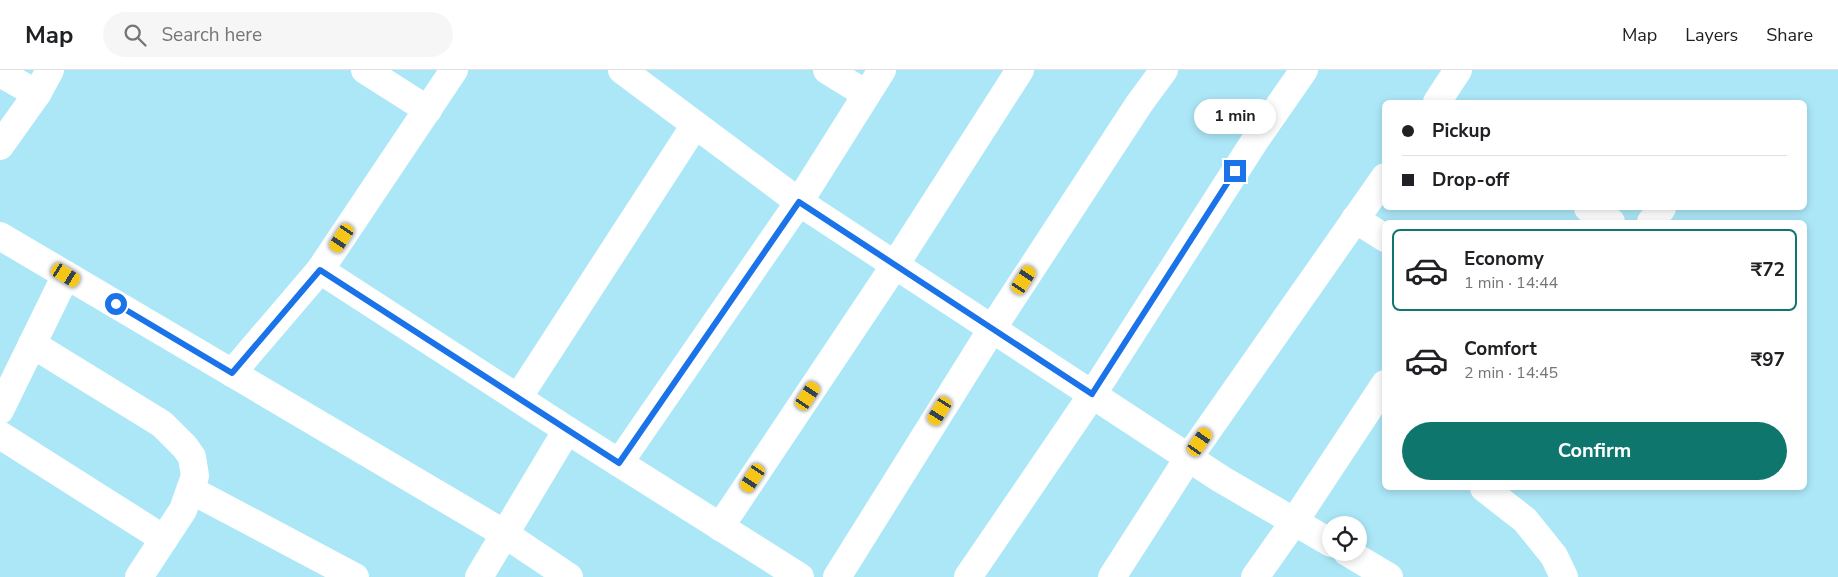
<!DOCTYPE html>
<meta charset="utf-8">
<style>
:root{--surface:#fff;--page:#f6f6f6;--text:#202124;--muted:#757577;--line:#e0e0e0;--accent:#0f766e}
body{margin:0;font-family:"Nunito Sans",sans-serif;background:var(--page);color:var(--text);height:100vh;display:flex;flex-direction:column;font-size:19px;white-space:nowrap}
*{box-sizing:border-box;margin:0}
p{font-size:16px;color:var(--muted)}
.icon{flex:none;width:28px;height:28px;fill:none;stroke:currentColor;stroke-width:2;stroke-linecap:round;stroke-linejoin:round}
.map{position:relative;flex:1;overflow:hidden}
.drawer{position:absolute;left:1382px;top:150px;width:425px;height:270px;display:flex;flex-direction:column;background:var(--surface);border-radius:8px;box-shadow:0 2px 8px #0003}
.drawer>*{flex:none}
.hud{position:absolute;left:1382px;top:30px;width:425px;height:110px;border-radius:8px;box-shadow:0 2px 8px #0003;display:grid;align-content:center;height:110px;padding:0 20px;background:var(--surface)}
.buttons{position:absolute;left:1322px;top:446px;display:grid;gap:10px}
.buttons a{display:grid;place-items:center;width:45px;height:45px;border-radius:50%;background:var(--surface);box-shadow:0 2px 8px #0003;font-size:25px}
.end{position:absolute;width:22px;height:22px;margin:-11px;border:6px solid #1a73e8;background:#fff;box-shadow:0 0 0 2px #fff}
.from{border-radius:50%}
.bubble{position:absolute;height:35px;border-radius:18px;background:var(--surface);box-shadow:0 2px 8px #0003;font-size:16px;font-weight:700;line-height:35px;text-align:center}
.car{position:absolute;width:15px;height:30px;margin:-15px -8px;border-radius:6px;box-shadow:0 0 4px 1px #0007;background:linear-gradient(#f5c518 24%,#345 0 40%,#f5c518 0 76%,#345 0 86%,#f5c518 0)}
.hud b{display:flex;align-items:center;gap:18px;height:48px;font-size:19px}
.hud b+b{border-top:1px solid var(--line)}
.hud i{width:12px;height:12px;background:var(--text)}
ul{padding:9px 0 0;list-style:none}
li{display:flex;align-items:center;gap:15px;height:82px;margin:0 10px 8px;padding:0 10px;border:2px solid transparent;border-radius:8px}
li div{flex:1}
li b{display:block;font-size:19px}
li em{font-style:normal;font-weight:700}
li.current{border-color:var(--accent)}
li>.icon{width:45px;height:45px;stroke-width:1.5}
.action{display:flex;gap:10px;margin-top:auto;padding:10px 20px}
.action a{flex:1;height:58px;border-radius:30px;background:var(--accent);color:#fff;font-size:20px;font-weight:700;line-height:58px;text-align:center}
header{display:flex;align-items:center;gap:30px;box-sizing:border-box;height:70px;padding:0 25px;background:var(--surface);border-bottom:1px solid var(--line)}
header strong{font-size:24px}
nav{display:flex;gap:28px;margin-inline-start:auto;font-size:18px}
.search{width:350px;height:45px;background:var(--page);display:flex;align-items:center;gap:12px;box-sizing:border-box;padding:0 18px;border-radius:28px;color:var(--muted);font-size:19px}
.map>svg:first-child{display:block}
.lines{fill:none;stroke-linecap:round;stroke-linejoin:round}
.minor{stroke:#fff;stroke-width:28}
.route{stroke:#1a73e8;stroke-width:6}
</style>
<header>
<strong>Map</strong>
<div class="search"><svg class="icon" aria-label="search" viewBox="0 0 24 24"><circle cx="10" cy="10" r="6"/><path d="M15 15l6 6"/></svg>Search here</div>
<nav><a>Map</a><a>Layers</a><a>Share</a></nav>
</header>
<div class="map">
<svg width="1838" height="507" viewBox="0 0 1838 507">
<rect width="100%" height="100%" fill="#ace7f8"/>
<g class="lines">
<g class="minor">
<polyline points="365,0 428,40"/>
<polyline points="622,0 799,132 1221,409 1331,473"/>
<polyline points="827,0 866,24"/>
<polyline points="0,3 37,24"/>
<polyline points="1437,32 1458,0"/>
<polyline points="0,76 37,24 50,0"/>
<polyline points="1588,138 1611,152"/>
<polyline points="1355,149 1385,168"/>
<polyline points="1651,152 1662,138"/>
<polyline points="0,166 505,464 569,507"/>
<polyline points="320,200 567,360 800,507"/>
<polyline points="32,274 162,354 185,377 192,387 195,406 183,440 139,507"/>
<polyline points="232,303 320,200 454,0"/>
<polyline points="518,328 695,55"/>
<polyline points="0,340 66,205"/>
<polyline points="0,365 164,469"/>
<polyline points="619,393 799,132 882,0"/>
<polyline points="1484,418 1525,450 1554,486 1564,507"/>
<polyline points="191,420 355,507"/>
<polyline points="720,457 895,195 1020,0"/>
<polyline points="1347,482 1389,507"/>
<polyline points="479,507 567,360"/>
<polyline points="837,507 992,259 1139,34 1164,0"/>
<polyline points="968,507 1092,325 1256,69 1304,0"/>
<polyline points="1112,507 1189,387 1385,107"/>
<polyline points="1255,507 1294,452 1385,314"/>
</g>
</g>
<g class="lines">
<polyline class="route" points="116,234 232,303 320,200 619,393 799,132 1092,324 1235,101"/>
</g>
</svg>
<div class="buttons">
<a><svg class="icon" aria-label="locate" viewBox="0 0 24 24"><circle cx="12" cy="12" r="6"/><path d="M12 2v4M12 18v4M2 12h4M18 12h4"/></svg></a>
</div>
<i class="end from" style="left:116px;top:234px"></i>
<i class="end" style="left:1235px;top:101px"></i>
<div class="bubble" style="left:1194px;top:29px;width:82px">1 min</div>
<i class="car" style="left:342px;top:168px;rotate:213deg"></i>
<i class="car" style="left:66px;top:205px;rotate:121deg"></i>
<i class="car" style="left:1024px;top:210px;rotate:33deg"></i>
<i class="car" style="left:808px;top:326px;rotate:34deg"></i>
<i class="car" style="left:940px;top:341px;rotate:212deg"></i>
<i class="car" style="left:1200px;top:372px;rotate:35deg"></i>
<i class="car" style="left:753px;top:408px;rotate:214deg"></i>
<div class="hud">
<b><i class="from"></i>Pickup</b>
<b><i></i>Drop-off</b>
</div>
<section class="drawer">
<ul>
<li class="current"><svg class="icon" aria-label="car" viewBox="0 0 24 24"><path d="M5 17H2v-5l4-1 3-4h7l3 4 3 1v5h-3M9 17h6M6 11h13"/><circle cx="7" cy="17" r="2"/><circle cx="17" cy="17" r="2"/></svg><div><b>Economy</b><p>1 min · 14:44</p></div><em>₹72</em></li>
<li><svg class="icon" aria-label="car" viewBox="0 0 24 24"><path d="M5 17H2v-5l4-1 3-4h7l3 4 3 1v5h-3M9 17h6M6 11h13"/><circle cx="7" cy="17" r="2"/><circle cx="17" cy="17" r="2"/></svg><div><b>Comfort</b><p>2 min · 14:45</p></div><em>₹97</em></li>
</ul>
<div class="action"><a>Confirm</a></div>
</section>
</div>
